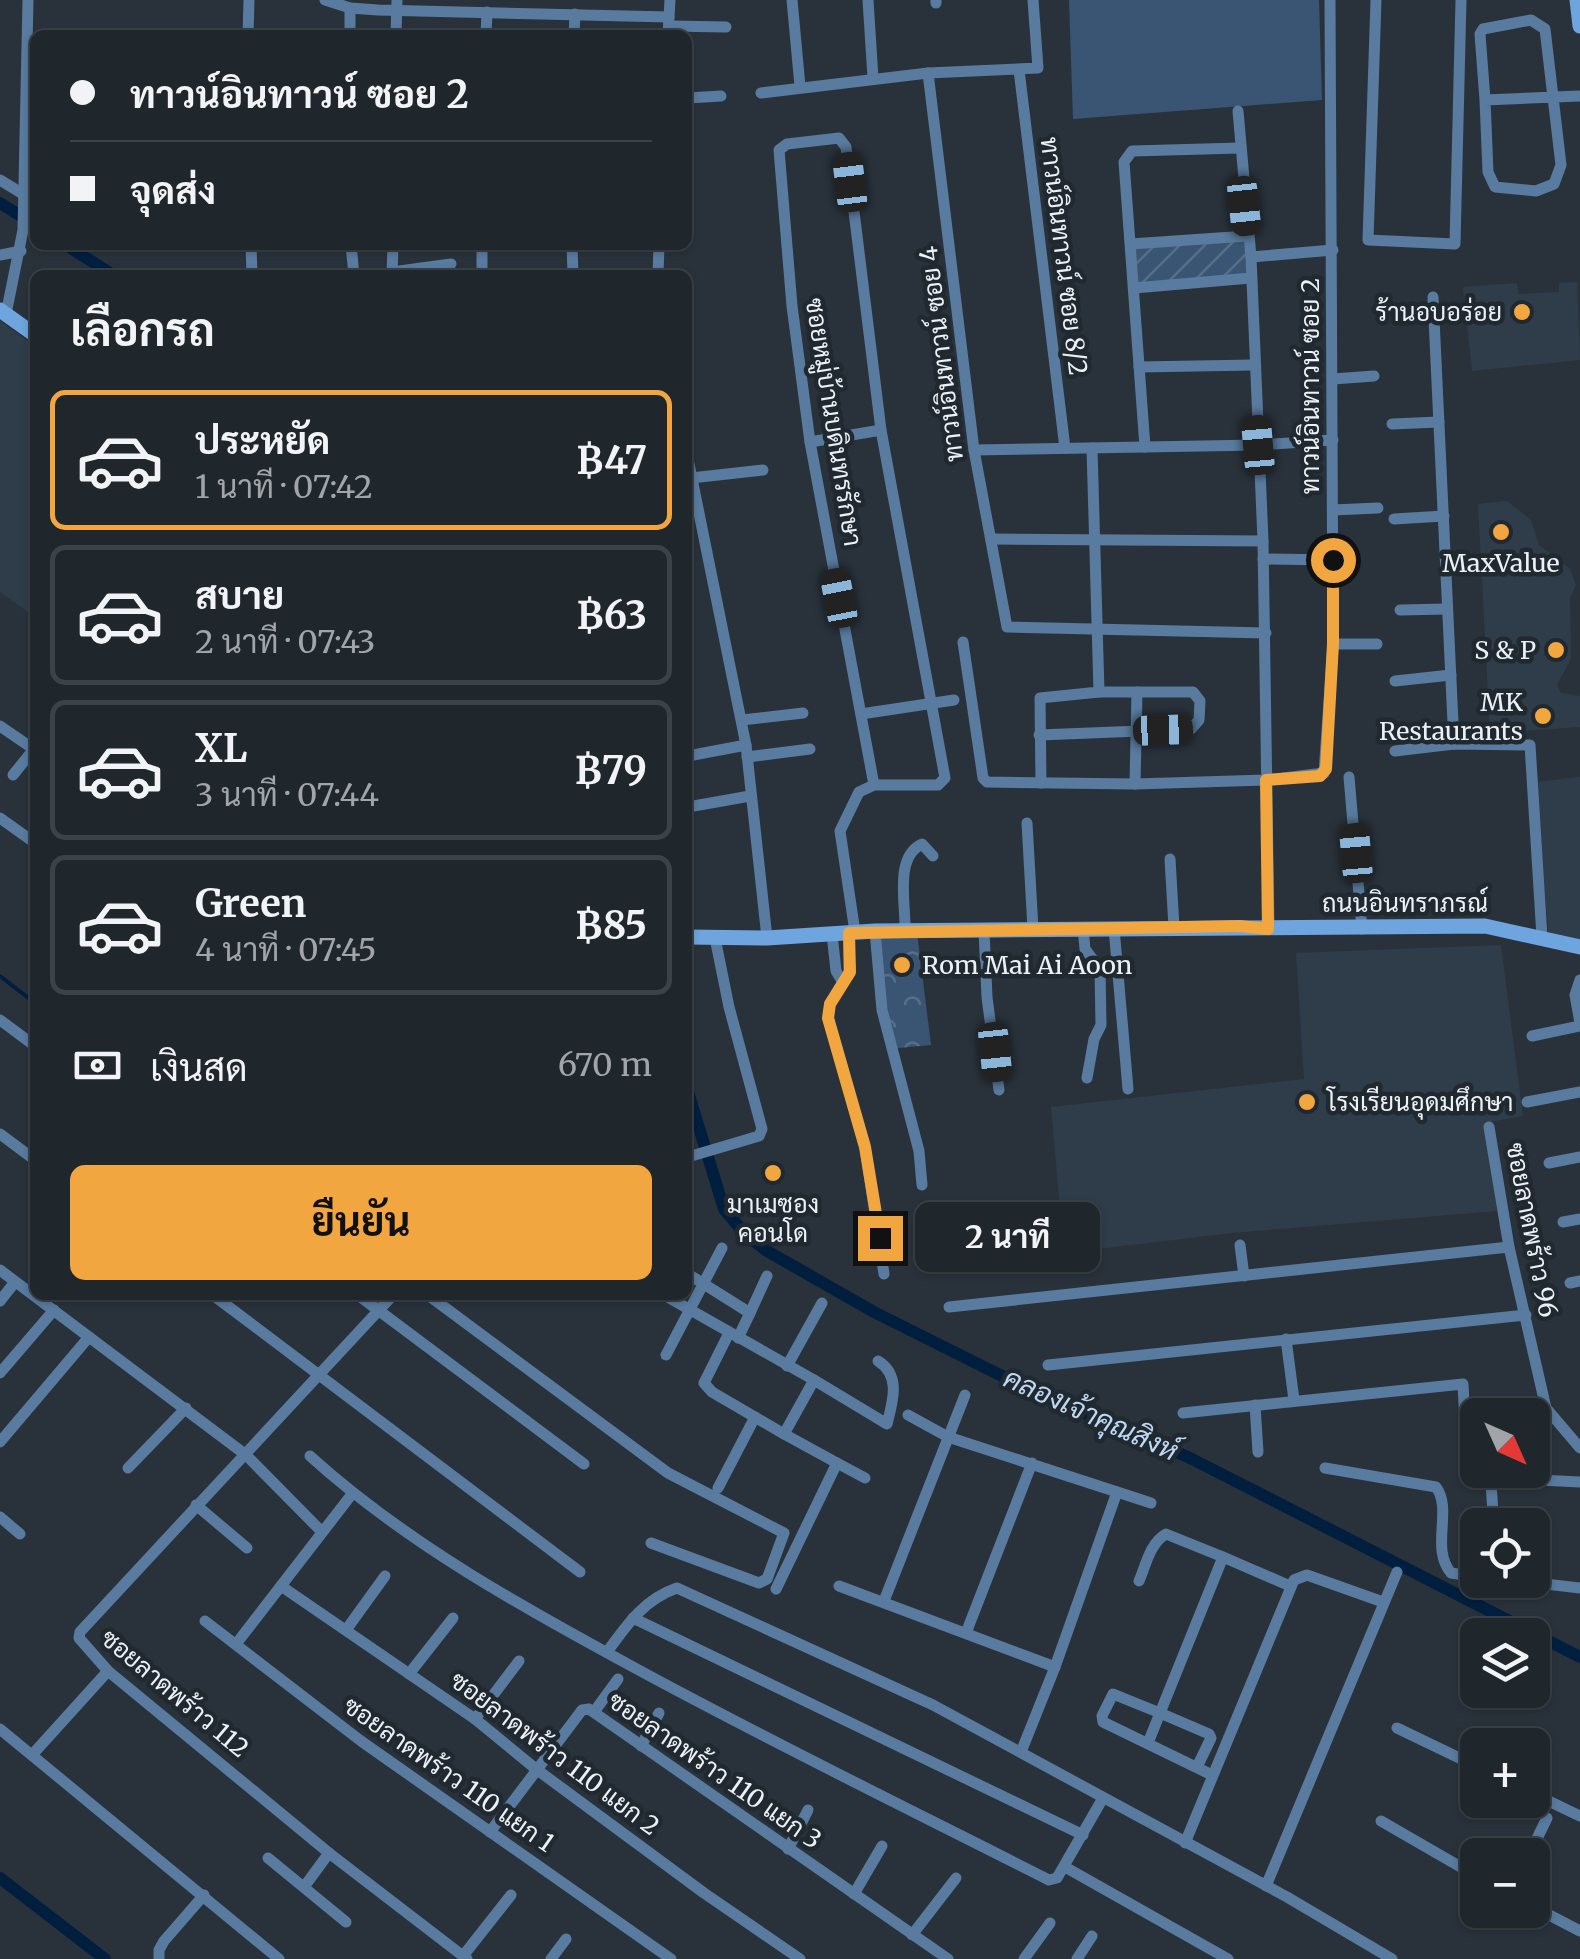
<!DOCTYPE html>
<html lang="th">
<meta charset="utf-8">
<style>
:root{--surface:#1f262c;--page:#2c3238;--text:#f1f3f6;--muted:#a1a5a9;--line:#3c4348;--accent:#f1a640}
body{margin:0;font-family:Merriweather,Sarabun,serif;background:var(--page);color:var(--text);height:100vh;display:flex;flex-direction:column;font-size:38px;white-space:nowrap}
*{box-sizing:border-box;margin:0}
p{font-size:32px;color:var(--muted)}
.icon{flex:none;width:55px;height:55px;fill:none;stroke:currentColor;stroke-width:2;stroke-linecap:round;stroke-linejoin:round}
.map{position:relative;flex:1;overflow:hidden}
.side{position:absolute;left:30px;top:270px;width:662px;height:1030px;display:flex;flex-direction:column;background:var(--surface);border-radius:15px;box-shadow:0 2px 8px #0004,0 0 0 2px var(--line)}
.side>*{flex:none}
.top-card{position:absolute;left:30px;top:30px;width:662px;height:220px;border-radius:15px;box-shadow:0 2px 8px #0004,0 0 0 2px var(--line);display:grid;align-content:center;height:220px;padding:0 40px;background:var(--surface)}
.needle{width:65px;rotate:135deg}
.fabs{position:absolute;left:1460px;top:1398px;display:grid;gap:20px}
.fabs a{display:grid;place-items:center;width:90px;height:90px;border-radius:15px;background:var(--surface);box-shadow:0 2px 8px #0004,0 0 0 2px var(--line);font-size:50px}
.end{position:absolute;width:45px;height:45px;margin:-22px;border:12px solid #f1a640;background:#111;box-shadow:0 0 0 5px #111}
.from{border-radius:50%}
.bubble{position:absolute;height:70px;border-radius:15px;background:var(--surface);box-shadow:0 2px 8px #0004,0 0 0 2px var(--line);font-size:32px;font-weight:700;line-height:70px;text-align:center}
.car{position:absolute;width:30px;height:60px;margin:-30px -15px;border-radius:12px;box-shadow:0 0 8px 2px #0007;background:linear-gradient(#222 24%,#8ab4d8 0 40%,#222 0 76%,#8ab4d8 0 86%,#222 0)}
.top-card b{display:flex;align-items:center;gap:35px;height:95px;font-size:38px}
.top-card b+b{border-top:2px solid var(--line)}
.top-card i{width:25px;height:25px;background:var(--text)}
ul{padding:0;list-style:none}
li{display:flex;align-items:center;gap:30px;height:140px;margin:0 20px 15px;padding:0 20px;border:5px solid var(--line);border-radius:15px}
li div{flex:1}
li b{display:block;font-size:38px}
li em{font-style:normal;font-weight:700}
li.on{border-color:var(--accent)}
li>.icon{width:90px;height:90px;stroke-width:1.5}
h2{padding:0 40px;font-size:45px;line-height:120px}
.pay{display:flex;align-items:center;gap:25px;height:110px;padding:0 40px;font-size:38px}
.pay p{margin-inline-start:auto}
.button{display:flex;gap:20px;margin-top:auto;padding:20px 40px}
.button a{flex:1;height:115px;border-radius:15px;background:var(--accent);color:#111;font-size:40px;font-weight:700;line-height:115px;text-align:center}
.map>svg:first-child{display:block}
.built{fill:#2f3c4a}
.grass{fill:#395573}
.park{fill:url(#park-crowns)}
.garden{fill:url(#garden-furrows)}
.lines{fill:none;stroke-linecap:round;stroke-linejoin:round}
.stream{stroke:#001f3f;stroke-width:4}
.canal{stroke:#001f3f;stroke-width:12}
.street{stroke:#597b9f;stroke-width:11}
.secondary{stroke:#6ea5de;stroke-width:15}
.route{stroke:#f1a640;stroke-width:12}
.poi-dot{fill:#f1a640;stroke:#202830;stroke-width:4}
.labels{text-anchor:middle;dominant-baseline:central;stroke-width:9;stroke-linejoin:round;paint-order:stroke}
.street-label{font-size:25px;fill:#ecf1f7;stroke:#202830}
.poi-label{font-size:25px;fill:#ecf1f7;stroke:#202830;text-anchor:end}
.water-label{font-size:28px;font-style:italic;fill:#bed8f4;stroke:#202830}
</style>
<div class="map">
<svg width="1580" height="1959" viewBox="0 0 1580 1959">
<defs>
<pattern id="park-crowns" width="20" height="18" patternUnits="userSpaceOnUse" patternTransform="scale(2.5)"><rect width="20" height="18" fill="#395573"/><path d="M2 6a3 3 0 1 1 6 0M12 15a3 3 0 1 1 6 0" fill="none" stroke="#566e88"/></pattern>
<pattern id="garden-furrows" width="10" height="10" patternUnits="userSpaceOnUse" patternTransform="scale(2.5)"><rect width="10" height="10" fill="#395573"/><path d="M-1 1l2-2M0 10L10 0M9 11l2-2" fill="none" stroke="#566e88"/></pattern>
</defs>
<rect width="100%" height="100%" fill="#29323b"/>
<g class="built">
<polygon points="1577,282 1580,360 1472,371 1463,287 1517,283 1518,294 1559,292 1559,283"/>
<polygon points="0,321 35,346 35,617 0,592"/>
<polygon points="1507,501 1531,520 1539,545 1570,569 1576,585 1570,598 1571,659 1557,685 1561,693 1580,696 1580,727 1490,733 1478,504"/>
<polygon points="1580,777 1580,948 1549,939 1534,782"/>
<polygon points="1501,945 1523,1116 1485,1123 1497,1211 1232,1233 1064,1253 1051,1107 1304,1079 1296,953"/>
</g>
<polygon class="grass" points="1069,0 1319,0 1322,100 1073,119"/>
<polygon class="park" points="875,931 917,933 931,1045 888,1049"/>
<polygon class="garden" points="1247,241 1249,275 1136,284 1133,247"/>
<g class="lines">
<polyline class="stream" points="0,976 35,1003"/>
<g class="canal">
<polyline points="0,203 35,225"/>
<polyline points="66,245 113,275"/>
<polyline points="688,1092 724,1209 746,1235 767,1251 874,1312 1032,1391 1188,1457 1580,1657"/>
<polyline points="0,1878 105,1959"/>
</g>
<g class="street">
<polyline points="325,0 350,8 378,10 669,17"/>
<polyline points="792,0 800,86"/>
<polyline points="868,0 873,78"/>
<polyline points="936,0 936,3"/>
<polyline points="1376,0 1368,240 1455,244 1461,0"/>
<polyline points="669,26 726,27"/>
<polyline points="248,35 249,0"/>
<polyline points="350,35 350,8"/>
<polyline points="396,35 397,0"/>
<polyline points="486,35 487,12"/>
<polyline points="574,35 575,14"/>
<polyline points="668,35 670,0"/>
<polyline points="1019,70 1065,448"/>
<polyline points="928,73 974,450 1007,627 1266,633"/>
<polyline points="761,93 928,73 1038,68 1033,0"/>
<polyline points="688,98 721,96"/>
<polyline points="1485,100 1480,34 1483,29 1531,20 1545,29 1561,165 1554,184 1536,191 1495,187 1488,172 1485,100 1580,96"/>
<polyline points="1238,111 1251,257 1263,541 1269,929"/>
<polyline points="0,180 23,194"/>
<polyline points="1131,244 1247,236"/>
<polyline points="251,245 252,275"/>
<polyline points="351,245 354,275"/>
<polyline points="572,245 573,275"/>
<polyline points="0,255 21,251"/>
<polyline points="1251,257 1333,250"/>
<polyline points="392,272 451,264"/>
<polyline points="392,275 393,245"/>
<polyline points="482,275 482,245"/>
<polyline points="658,275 659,245"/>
<polyline points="1134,288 1251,278"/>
<polyline points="1433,297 1454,744"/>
<polyline points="6,314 23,230 28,0"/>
<polyline points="1139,367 1253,365"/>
<polyline points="1333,379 1374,376"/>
<polyline points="1392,424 1439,422"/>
<polyline points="810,442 881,430"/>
<polyline points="1145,447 1124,162 1132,151 1240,148"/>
<polyline points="974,450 1259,445 1333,440"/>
<polyline points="688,459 746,745 767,938"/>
<polyline points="691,478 763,470"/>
<polyline points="1333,510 1378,508"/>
<polyline points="1394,519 1444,516"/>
<polyline points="991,539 1263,541"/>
<polyline points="1263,559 1333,560"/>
<polyline points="1400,610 1447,609"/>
<polyline points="963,642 983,778 987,782 1135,784 1266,780 1324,773 1333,644 1330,0"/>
<polyline points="1333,644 1377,644"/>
<polyline points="1395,681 1451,675"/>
<polyline points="861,714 954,700"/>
<polyline points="742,720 803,713"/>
<polyline points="0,726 35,750"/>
<polyline points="1039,735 1191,729 1199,720 1200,701 1193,692 1099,692"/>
<polyline points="1395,751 1454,744 1530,745 1542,937"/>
<polyline points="688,756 746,745"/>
<polyline points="747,757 810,749"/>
<polyline points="13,775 34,749"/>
<polyline points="1349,777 1362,929"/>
<polyline points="1041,783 1040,698 1099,692 1092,448"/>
<polyline points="1135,784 1137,692"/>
<polyline points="688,807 750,796"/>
<polyline points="0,818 35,843"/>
<polyline points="1027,823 1033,929"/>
<polyline points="1170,859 1174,927"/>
<polyline points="1083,928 1085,949 1100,969 1101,1025 1094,1039 1087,1078"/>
<polyline points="1114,928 1128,1089"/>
<polyline points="984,930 987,997 999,1090"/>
<polyline points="875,931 882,1010 919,1151 922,1185"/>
<path d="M 905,931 C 906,904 894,857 922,844 L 933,856"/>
<polyline points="855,932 840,831 859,792 874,785 810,442 792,306 779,150 787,144 839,138 846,147 881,430 945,778 938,785 874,785"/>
<polyline points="849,933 849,972 830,1004 828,1018 865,1147 884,1274"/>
<polyline points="832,934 836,971 842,981"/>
<polyline points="1580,980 1575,995 1580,1023"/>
<polyline points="0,1020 35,1046"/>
<polyline points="1532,1036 1580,1026"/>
<polyline points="1527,1102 1580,1092"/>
<polyline points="1489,1127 1509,1247 1546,1408 1580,1448"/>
<polyline points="0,1134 35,1160"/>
<polyline points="688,1157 759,1136 762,1129 729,1007 715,938"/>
<polyline points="1549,1163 1580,1157"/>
<polyline points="1563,1222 1580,1219"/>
<polyline points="1240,1245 1244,1276"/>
<polyline points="0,1270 246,1455 322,1532"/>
<polyline points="688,1274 750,1313 738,1338"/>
<polyline points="1570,1283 1580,1281"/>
<polyline points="213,1295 580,1572"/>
<polyline points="358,1295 584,1464"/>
<polyline points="393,1295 80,1632 79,1638 108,1671 329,1853 467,1959"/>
<polyline points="428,1295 668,1473 784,1533 767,1579 759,1583 651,1543"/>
<polyline points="664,1295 814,1380 784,1434 837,1463 776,1589"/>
<polyline points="0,1301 15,1282"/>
<polyline points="949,1307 1509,1247"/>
<polyline points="750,1313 767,1276"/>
<polyline points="729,1333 704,1383 712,1392 784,1434"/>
<polyline points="1286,1339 1294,1400"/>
<polyline points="666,1355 722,1248"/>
<polyline points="1048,1365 1526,1315"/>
<polyline points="787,1366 822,1303"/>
<polyline points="0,1373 54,1310"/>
<path d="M 814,1380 L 887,1424 C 893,1401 901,1375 878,1361"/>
<polyline points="1255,1405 1258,1452"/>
<polyline points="1183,1413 1463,1384 1466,1444"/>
<polyline points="908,1415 948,1437 1151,1503"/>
<polyline points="0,1442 89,1337"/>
<path d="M 310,1456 C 405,1542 522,1607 635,1668 C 771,1742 911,1810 1049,1880 L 1057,1878 L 1103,1798"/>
<polyline points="837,1463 865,1478"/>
<polyline points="128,1468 186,1408"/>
<path d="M 1325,1468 L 1436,1487 C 1453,1510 1430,1548 1451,1573 L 1478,1577"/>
<polyline points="718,1488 755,1417"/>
<polyline points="196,1505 247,1548"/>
<polyline points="1493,1513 1491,1483 1497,1478 1580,1482"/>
<polyline points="0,1517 20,1534"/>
<polyline points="1223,1557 1290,1586"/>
<polyline points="1511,1580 1580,1588"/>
<path d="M 1139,1581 C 1146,1565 1150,1543 1166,1534 L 1223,1557 L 1160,1713 L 1113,1694 L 1102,1716 L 1103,1722 L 1212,1775"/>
<polyline points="281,1586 475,1719 536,1769 704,1893 800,1959"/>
<polyline points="839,1586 1055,1667"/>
<polyline points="884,1601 965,1395"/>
<polyline points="633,1618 1083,1835"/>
<polyline points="205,1621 361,1741 671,1959"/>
<polyline points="346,1630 385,1576"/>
<polyline points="966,1633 1032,1463"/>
<polyline points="236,1644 352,1494"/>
<path d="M 607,1652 C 626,1626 644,1599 677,1588 L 933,1705 L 1287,1897 L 1392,1959"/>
<polyline points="409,1674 453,1618"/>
<polyline points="594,1712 618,1679"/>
<polyline points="475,1719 519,1661"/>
<polyline points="1397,1728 1478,1767"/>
<polyline points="0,1729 279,1959"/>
<polyline points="1148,1743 1160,1713 1209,1734 1211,1738 1197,1767"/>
<polyline points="641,1746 659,1713"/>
<polyline points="1021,1752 1055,1667 1117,1492"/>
<polyline points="32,1755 108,1671"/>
<polyline points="1532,1793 1580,1816"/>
<polyline points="1381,1821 1478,1877"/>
<polyline points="490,1832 582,1710 589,1709 948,1959"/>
<polyline points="1185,1843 1294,1580 1307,1575 1383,1602"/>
<polyline points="788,1849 808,1810"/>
<polyline points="1529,1855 1547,1818"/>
<polyline points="268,1858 346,1922"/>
<polyline points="1065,1867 1228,1959"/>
<polyline points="1266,1886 1397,1572"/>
<polyline points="304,1887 329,1853"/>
<polyline points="854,1894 882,1846"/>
<polyline points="1532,1906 1580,1931"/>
<polyline points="912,1935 956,1878"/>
<polyline points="463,1956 511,1895"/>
<polyline points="159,1959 159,1950 164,1941 204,1895"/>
<polyline points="551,1959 566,1939"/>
<polyline points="1024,1959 1050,1923"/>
<polyline points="1077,1959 1092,1936"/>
</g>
<g class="secondary">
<polyline points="1577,0 1580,26"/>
<polyline points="0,310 35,335"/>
<polyline points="688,937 767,938 875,931 1485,926 1580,947"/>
</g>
</g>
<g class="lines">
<polyline class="route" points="880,1238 865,1147 828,1018 830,1004 850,972 849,933 1240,926 1268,929 1266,780 1320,776 1326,769 1333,644 1333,560"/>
</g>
<g class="poi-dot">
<circle cx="1522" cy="312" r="10"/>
<circle cx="1501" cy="532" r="10"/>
<circle cx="1556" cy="650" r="10"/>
<circle cx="1543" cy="716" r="10"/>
<circle cx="902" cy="965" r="10"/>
<circle cx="1307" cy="1102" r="10"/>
<circle cx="773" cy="1173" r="10"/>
</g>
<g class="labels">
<g class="street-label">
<text transform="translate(1064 256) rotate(83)">ทาวน์อินทาวน์ ซอย 8/2</text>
<text transform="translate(941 354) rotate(-97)">ทาวน์อินทาวน์ ซอย 4</text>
<text transform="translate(1310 386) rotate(-90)">ทาวน์อินทาวน์ ซอย 2</text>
<text transform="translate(834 422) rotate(81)">ซอยหมู่บ้านบดินทรรักษา</text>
<text x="1405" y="903">ถนนอินทราภรณ์</text>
<text transform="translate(1532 1230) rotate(79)">ซอยลาดพร้าว 96</text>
<text transform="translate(175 1693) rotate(40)">ซอยลาดพร้าว 112</text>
<text transform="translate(555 1753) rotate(37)">ซอยลาดพร้าว 110 แยก 2</text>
<text transform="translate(715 1770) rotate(35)">ซอยลาดพร้าว 110 แยก 3</text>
<text transform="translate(449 1774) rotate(35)">ซอยลาดพร้าว 110 แยก 1</text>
</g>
<g class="poi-label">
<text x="1502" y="312">ร้านอบอร่อย</text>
<text x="1501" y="563" text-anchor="middle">MaxValue</text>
<text x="1536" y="650">S &amp; P</text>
<text x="1523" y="702">MK<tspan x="1523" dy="29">Restaurants</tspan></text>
<text x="922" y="965" text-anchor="start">Rom Mai Ai Aoon</text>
<text x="1327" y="1102" text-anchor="start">โรงเรียนอุดมศึกษา</text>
<text x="773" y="1204" text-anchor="middle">มาเมซอง<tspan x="773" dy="29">คอนโด</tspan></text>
</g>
<g class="water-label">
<text transform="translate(1091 1414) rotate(24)">คลองเจ้าคุณสิงห์</text>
</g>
</g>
</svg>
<div class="fabs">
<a><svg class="needle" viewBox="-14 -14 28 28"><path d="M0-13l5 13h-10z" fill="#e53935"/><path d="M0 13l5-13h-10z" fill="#a1a5a9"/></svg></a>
<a><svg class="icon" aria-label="locate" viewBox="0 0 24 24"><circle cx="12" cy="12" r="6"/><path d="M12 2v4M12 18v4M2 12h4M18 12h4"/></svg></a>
<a><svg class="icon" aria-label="layers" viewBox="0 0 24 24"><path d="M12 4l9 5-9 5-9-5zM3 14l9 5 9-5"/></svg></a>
<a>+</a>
<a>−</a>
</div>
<i class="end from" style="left:1333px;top:560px"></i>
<i class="end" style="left:880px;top:1238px"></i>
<div class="bubble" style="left:915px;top:1202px;width:185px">2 นาที</div>
<i class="car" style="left:850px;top:182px;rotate:353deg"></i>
<i class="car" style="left:1244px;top:206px;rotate:174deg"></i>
<i class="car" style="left:1258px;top:445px;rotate:355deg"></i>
<i class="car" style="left:839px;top:598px;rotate:349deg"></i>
<i class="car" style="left:1163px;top:730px;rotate:88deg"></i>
<i class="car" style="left:1356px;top:853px;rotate:355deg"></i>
<i class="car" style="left:995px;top:1052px;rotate:174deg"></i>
<div class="top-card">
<b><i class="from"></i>ทาวน์อินทาวน์ ซอย 2</b>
<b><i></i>จุดส่ง</b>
</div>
<section class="side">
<h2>เลือกรถ</h2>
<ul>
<li class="on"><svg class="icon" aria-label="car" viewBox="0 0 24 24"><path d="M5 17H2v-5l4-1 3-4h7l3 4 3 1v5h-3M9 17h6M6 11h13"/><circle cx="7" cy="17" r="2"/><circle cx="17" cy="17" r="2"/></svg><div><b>ประหยัด</b><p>1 นาที · 07:42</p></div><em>฿47</em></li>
<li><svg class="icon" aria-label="car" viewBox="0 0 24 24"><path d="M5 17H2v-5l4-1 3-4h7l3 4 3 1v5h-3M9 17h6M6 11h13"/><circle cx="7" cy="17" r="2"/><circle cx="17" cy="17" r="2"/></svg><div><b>สบาย</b><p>2 นาที · 07:43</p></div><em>฿63</em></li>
<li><svg class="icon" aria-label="car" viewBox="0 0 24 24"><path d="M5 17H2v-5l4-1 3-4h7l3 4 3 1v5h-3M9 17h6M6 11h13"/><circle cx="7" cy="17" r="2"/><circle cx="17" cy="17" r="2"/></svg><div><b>XL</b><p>3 นาที · 07:44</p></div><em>฿79</em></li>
<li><svg class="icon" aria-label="car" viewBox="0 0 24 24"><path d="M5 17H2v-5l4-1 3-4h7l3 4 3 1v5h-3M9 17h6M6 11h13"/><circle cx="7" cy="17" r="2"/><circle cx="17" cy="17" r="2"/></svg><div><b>Green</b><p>4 นาที · 07:45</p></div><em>฿85</em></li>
</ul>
<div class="pay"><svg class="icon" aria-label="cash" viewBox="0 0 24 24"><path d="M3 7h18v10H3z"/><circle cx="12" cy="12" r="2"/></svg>เงินสด<p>670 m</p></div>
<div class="button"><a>ยืนยัน</a></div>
</section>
</div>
